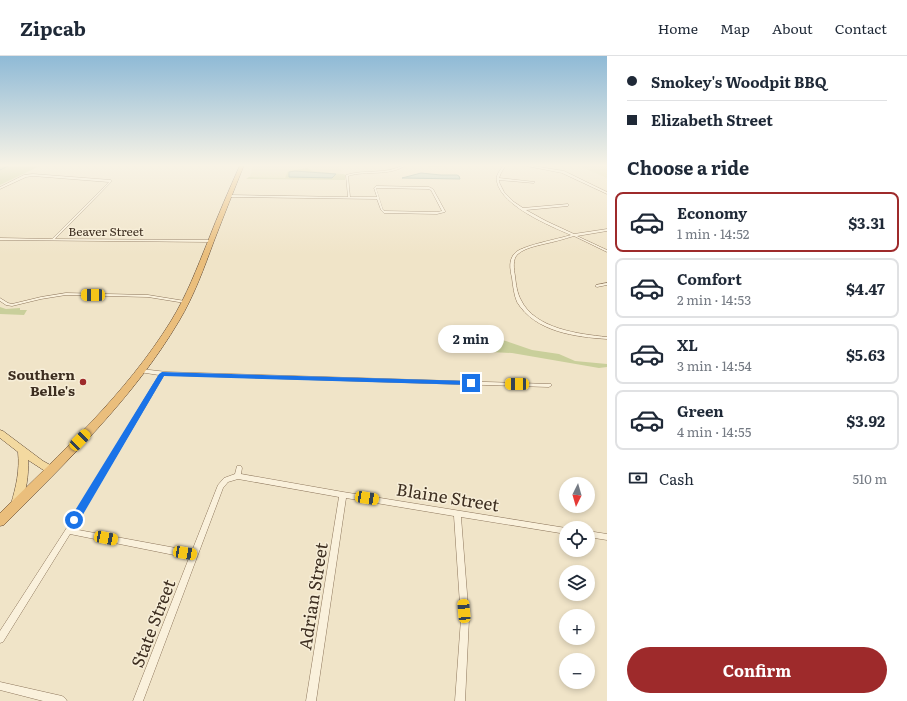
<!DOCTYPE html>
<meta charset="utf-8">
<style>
:root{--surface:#fff;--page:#f2f2f3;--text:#1f2937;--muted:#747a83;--line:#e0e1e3;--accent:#9e2a2b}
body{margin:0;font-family:Literata,serif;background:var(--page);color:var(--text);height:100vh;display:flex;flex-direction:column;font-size:15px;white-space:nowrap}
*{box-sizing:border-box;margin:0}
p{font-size:13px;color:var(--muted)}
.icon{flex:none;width:22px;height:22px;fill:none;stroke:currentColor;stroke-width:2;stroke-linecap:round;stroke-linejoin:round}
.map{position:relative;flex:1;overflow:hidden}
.panel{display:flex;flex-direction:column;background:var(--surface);width:300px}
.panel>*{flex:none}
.hud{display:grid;align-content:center;height:88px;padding:0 20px;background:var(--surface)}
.needle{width:26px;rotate:185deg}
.fabs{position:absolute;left:559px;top:421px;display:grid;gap:8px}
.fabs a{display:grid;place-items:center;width:36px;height:36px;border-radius:50%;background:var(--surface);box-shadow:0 2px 6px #0003;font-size:20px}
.end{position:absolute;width:18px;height:18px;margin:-9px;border:5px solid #1a73e8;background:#fff;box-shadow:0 0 0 2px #fff}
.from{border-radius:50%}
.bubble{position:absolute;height:28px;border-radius:14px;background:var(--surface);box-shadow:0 2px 6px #0003;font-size:13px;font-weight:700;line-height:28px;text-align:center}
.car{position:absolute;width:12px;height:24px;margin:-12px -6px;border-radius:5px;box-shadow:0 0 3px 1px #0007;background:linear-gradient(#f5c518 24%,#345 0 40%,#f5c518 0 76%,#345 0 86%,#f5c518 0)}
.hud b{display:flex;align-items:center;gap:14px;height:38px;font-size:15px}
.hud b+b{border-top:1px solid var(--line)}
.hud i{width:10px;height:10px;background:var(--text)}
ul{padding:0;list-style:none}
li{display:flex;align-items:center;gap:12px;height:60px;margin:0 8px 6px;padding:0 12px;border:2px solid var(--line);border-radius:8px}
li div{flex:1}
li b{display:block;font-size:15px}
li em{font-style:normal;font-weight:700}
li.current{border-color:var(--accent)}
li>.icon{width:36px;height:36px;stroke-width:1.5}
h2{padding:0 20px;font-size:18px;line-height:48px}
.pay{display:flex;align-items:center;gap:10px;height:44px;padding:0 20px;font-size:15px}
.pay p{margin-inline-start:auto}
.button{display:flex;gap:8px;margin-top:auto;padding:8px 20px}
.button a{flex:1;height:46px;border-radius:24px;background:var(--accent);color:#fff;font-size:16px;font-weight:700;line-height:46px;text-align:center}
header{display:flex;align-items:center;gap:24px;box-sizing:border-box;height:56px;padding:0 20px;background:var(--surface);border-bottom:1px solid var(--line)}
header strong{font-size:19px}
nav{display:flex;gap:22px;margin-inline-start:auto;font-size:14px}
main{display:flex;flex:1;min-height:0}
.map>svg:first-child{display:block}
.farmland{fill:#e6deb5}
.green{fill:#c9cf9b}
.water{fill:#a9c4bc;stroke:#6f938a}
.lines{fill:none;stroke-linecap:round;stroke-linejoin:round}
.stream{stroke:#6f938a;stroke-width:1}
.minor-casing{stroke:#8d765c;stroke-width:1}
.primary-casing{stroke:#5b4430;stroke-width:1}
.trunk-casing{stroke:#5b4430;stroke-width:1}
.minor{fill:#faf1dc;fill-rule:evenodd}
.primary{fill:#f3d9a0;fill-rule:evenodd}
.trunk{fill:#eabe7c;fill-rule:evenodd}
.route{fill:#1a73e8}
.poi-dot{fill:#9e2a2b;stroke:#f7eed8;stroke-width:1.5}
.labels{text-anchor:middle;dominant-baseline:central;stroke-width:3;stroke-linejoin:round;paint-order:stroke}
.far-street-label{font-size:12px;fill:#3d2e20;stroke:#f7eed8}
.poi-label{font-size:14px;font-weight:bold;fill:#3d2e20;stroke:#f7eed8;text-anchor:end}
.near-street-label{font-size:17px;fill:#3d2e20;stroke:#f7eed8}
</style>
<header>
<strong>Zipcab</strong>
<nav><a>Home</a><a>Map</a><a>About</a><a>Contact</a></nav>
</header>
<main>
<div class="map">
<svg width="607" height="645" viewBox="0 0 607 645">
<rect width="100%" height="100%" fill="#f0e4c8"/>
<g class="farmland">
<polygon points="253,109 342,109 339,111 342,115 340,117 313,115 307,112 288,115 287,120 284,122 250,121"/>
<polygon points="577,109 607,109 607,122"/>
</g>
<g class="green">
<polygon points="0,109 42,109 0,129"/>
<polygon points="307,112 313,115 343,118 346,119 345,124 246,123 249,121 285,122 288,115"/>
<polygon points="0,251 6,253 20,252 20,254 27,254 24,259 0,258"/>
<polygon points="475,279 506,285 532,294 559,298 575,305 607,308 607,311 599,312 512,297 471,295 467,290"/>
</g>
<g class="water">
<polygon points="295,115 336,118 332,122 289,121 289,116"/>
<polygon points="421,117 441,119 457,119 459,120 460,123 402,122"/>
</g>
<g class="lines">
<polyline class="stream" points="0,114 10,109"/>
<defs>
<g id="minor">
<path d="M 403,109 L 406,109 C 389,121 367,114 348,120 L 350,141 L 377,141 L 374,132 L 376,130 L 429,131 L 433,133 L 445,155 L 445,156 L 437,158 L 384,157 L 381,154 L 377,143 L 229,141 L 228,140 L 229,139 L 348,141 L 346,119 C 365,113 386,119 403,109 ZM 376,132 L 428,133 L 431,134 L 442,155 L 437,156 L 385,155 L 383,154 Z"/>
<polygon points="427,109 443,109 442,110 428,110"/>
<path d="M 504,109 L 506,109 L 501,117 L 499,122 L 535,126 L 534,127 L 499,124 L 499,126 L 504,136 L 514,146 L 523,152 L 568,148 L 569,149 L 568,150 L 526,154 L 546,165 L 574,178 L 607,173 L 607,175 L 577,180 L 607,194 L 607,196 L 574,180 C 564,183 554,186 544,188 C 536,190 525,192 518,198 C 512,203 514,213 515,220 C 516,228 517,237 521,244 C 535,273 579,278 607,281 L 607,283 C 576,281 535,276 517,246 C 514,239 513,230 512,222 C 510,213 508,203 516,196 C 525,189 558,183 571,179 C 550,170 502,150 497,126 C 495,120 500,114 504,109 Z"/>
<polygon points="522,109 527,109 564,115 607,136 607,138 562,117"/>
<polygon points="33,118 111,124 112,125 55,183 211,184 213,185 211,186 0,184 0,182 52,183 109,126 33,120 26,121 0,133 0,131 24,119"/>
<polygon points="607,227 607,229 597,231 595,230 596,229"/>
<polygon points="66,237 148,239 185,245 187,246 185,247 148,241 66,239 41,243 12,250 6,249 0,245 0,242 8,247 12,248 41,241"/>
<polygon points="141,313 167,316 551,328 552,329 549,331 164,319 73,473 192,495 218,429 224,422 235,418 237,410 241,410 242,412 241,418 343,436 566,472 566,478 461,461 469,563 465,645 455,645 461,563 454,460 346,442 316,645 306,645 339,441 238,423 228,426 223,432 143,645 133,645 189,502 70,478 3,586 0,587 0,575 66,473 159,319 139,316 139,314"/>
<polygon points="588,475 607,478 607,484 588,481"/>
<polygon points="0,626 62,640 65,642 67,645 43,645 0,634"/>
</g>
<path id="primary" d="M 0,374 L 3,375 L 43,405 L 54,411 L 56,414 L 54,417 L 51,418 L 48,417 L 28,404 C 29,419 26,437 20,451 L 16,453 L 12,451 L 11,448 C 16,431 20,414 18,396 L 0,382 Z"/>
<path id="trunk" d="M 240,109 L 244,109 C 234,134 224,159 214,185 C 204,212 194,240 179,265 C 133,343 67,405 4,469 L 0,470 L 0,457 C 61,397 126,338 171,265 C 187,239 197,212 208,185 C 218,159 229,134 240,109 Z"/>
</defs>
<use href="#minor" class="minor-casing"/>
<use href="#primary" class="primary-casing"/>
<use href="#trunk" class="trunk-casing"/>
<use href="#minor" class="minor"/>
<use href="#primary" class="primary"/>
<use href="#trunk" class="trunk"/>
</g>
<linearGradient id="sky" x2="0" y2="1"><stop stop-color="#8fbad6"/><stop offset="0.55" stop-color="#f8f3e6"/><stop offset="1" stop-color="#f8f3e6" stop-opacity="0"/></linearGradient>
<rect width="607" height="199" fill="url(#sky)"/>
<polygon class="route" points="162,316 471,325 474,327 471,329 164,320 78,467 71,467 70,464 71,461 159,318"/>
<circle class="poi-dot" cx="83" cy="326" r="4"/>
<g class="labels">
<g class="far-street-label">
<text x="106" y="175">Beaver Street</text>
</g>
<g class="poi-label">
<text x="75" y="318">Southern<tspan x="75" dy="16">Belle's</tspan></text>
</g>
<g class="near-street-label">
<text transform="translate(448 440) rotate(9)">Blaine Street</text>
<text transform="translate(312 540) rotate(-81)">Adrian Street</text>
<text transform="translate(152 567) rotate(-69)">State Street</text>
</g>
</g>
</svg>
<div class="fabs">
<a><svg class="needle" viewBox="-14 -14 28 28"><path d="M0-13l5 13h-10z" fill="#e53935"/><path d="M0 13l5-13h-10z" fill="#747a83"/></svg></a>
<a><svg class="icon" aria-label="locate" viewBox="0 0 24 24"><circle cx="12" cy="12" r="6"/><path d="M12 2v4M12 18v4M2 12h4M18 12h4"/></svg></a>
<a><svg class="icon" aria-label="layers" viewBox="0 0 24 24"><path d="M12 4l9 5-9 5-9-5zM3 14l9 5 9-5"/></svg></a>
<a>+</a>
<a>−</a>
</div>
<i class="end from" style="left:74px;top:464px"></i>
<i class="end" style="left:471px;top:327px"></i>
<div class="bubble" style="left:438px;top:269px;width:66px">2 min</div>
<i class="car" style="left:93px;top:239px;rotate:271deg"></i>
<i class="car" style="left:517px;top:328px;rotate:271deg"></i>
<i class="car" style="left:80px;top:384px;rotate:44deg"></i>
<i class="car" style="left:367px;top:442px;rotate:99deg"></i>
<i class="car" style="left:106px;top:482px;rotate:101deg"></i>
<i class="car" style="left:185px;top:497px;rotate:100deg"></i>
<i class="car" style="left:464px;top:555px;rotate:355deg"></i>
</div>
<section class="panel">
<div class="hud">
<b><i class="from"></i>Smokey's Woodpit BBQ</b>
<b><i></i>Elizabeth Street</b>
</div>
<h2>Choose a ride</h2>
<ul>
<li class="current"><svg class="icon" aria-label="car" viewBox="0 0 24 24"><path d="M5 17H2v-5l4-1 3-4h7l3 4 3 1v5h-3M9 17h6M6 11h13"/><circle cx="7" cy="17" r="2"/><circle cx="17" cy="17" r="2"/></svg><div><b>Economy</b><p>1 min · 14:52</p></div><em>$3.31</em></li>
<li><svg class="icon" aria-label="car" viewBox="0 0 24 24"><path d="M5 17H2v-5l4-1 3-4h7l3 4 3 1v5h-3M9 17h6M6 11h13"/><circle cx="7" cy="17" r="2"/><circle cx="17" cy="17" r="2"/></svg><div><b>Comfort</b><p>2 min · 14:53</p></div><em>$4.47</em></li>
<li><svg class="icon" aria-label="car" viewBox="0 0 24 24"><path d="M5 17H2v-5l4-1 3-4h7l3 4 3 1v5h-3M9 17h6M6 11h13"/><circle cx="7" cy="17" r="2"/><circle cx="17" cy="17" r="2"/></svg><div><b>XL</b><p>3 min · 14:54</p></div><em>$5.63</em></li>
<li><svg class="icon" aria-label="car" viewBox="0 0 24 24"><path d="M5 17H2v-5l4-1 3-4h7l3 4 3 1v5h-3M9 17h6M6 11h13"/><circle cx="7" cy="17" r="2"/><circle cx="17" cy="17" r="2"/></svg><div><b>Green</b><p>4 min · 14:55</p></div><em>$3.92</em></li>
</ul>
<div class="pay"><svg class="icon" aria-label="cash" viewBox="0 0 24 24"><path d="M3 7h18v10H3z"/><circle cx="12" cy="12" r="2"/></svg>Cash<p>510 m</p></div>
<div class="button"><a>Confirm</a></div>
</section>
</main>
